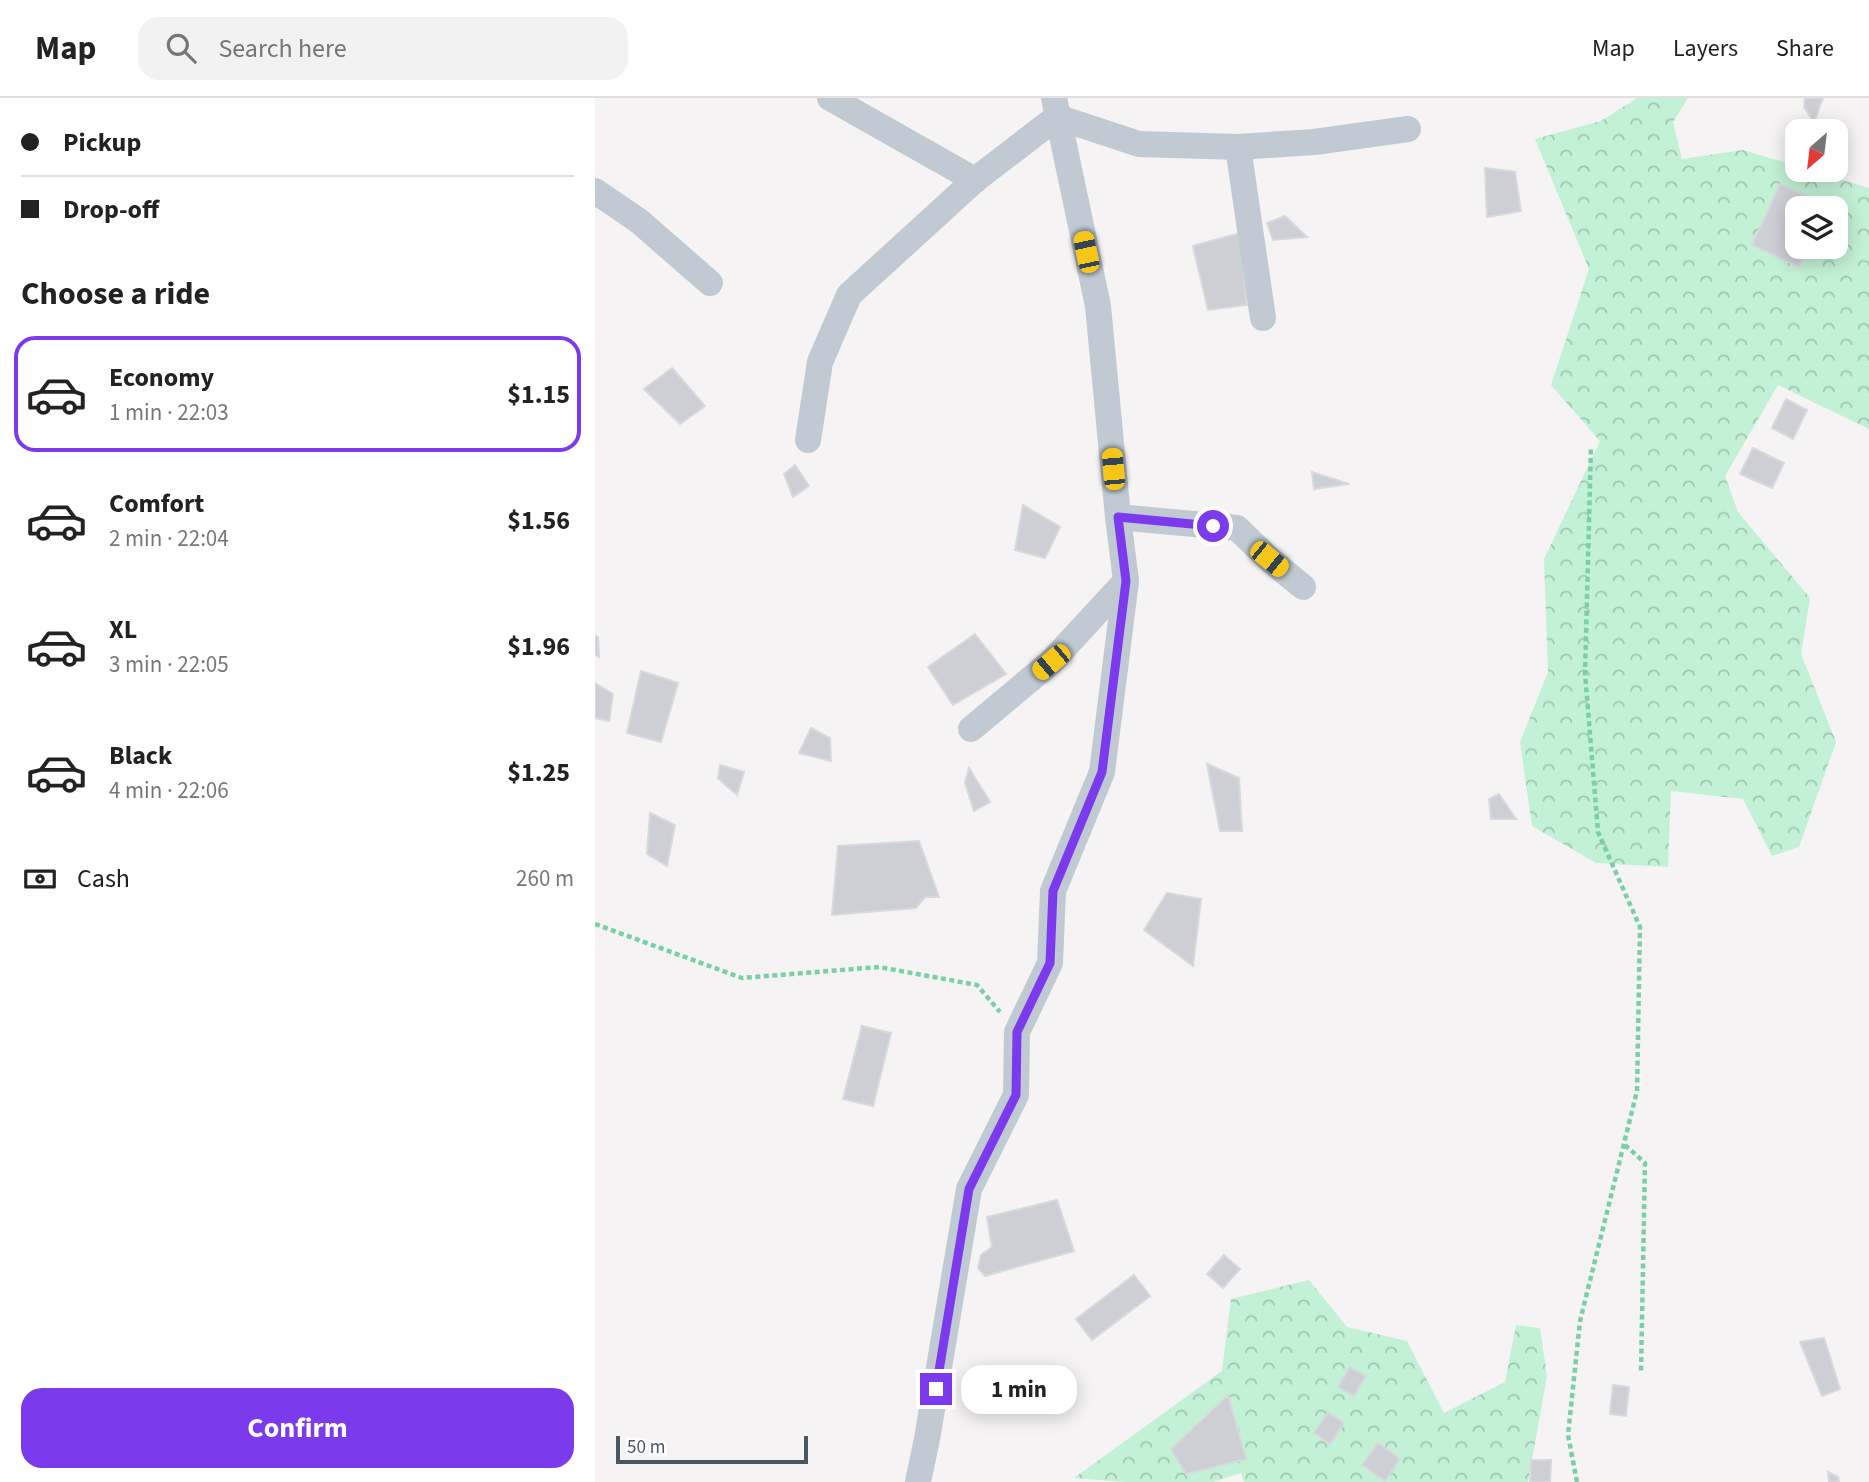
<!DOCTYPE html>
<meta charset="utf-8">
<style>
:root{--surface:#fff;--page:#f2f2f2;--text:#222;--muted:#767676;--line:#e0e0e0;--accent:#7c3aed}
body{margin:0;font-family:"Source Sans 3",sans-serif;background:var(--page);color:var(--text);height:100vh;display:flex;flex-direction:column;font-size:26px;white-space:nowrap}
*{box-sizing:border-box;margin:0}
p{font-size:23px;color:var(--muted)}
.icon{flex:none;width:38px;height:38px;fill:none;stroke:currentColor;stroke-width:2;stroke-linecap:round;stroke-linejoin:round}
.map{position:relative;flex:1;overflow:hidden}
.details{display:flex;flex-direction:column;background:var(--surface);width:595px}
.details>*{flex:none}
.hud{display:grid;align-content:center;height:154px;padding:0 21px;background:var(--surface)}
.needle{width:46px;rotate:208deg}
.tools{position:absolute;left:1190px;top:21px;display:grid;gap:14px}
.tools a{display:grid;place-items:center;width:63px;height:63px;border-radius:14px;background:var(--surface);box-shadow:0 4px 18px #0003;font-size:35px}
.scale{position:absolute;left:21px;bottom:18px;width:192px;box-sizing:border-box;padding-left:7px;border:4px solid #4a5661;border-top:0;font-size:19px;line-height:24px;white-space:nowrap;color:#4a5661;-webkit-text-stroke:5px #fff;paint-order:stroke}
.end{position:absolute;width:32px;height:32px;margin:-16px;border:9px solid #7c3aed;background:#fff;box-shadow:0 0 0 4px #fff}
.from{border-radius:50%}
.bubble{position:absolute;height:49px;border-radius:21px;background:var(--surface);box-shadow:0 4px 18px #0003;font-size:23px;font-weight:700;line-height:49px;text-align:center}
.car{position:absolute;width:21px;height:42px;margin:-21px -10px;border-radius:9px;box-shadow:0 0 5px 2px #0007;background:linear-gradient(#f5c518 24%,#345 0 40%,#f5c518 0 76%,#345 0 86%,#f5c518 0)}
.hud b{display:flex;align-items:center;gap:24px;height:66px;font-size:26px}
.hud b+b{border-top:2px solid var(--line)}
.hud i{width:18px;height:18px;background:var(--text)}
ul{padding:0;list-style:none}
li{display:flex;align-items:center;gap:21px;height:116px;margin:0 14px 10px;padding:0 7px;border:4px solid transparent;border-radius:21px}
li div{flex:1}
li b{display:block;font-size:26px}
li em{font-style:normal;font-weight:700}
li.selected{border-color:var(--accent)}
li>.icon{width:63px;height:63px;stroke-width:1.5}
h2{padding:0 21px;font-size:32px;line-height:84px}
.pay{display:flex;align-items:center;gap:18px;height:77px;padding:0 21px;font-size:26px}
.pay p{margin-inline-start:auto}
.action{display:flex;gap:14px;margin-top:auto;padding:14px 21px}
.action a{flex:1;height:80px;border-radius:21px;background:var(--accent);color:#fff;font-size:28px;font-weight:700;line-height:80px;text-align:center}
header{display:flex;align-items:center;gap:42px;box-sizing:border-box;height:98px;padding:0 35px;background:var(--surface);border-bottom:2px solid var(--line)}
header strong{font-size:33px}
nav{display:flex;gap:38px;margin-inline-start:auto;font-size:24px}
.search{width:490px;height:63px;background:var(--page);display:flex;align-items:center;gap:18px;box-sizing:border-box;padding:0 24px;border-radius:21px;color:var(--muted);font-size:26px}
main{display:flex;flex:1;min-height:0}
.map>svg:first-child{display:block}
.forest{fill:url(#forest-crowns);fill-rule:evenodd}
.building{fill:#cdcfd5;stroke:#d7d9de;stroke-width:2}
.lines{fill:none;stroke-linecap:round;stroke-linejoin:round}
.path{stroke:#7ad0a6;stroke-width:4.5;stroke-dasharray:5 3.5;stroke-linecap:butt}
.street{stroke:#c1cad2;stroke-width:26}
.route{stroke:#7c3aed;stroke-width:9}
</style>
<header>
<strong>Map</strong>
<div class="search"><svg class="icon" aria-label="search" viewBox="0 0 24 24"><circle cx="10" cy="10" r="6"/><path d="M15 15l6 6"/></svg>Search here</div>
<nav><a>Map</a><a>Layers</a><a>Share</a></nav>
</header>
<main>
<section class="details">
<div class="hud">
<b><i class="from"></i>Pickup</b>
<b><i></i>Drop-off</b>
</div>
<h2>Choose a ride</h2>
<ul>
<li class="selected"><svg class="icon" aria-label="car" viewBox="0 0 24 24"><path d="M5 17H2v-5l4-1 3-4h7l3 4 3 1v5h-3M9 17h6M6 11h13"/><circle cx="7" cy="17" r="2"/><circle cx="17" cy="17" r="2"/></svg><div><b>Economy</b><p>1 min · 22:03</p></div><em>$1.15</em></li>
<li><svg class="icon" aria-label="car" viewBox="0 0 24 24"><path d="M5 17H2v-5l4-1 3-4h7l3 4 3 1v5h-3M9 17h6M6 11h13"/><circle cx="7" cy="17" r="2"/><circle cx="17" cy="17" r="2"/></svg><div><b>Comfort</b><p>2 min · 22:04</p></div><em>$1.56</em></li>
<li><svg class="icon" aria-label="car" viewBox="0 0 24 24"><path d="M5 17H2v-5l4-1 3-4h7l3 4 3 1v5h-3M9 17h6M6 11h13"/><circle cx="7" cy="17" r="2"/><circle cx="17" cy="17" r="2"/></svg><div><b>XL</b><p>3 min · 22:05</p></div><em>$1.96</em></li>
<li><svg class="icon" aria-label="car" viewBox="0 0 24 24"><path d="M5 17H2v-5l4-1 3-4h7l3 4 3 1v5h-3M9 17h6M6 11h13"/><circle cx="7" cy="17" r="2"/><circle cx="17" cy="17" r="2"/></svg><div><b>Black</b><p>4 min · 22:06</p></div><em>$1.25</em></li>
</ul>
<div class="pay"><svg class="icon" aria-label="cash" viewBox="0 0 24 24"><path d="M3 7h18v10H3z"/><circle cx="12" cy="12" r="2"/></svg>Cash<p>260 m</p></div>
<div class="action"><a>Confirm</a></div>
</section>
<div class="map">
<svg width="1274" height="1384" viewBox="0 0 1274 1384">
<defs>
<pattern id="forest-crowns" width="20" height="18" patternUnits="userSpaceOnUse" patternTransform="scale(1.75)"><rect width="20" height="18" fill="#c3f1d5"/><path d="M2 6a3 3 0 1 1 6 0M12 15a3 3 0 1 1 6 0" fill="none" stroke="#a0c6b0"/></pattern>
</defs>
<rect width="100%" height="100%" fill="#f5f3f3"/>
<g class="forest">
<path d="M 1042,0 L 1093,0 L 1078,24 L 1087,61 L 1148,52 L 1202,68 L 1202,72 L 1214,72 L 1274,90 L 1274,331 L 1183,287 L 1130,378 L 1143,414 L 1215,500 L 1206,556 L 1241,644 L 1204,749 L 1177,758 L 1148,701 L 1076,693 L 1073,769 L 1001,765 L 937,728 L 925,644 L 953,574 L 949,461 L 1005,343 L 956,287 L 994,171 L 940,41 L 1006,23 ZM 1202,110 L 1241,110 L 1241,149 L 1202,149 Z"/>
<polygon points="714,1182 752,1229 812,1243 849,1315 910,1284 921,1227 945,1230 952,1278 933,1384 649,1384 646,1375 618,1384 529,1384 479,1380 627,1273 636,1201"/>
</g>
<g class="building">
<polygon points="1210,0 1228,0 1219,24 1209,9"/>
<polygon points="1202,48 1202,69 1192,54"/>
<polygon points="890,70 920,74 926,113 892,119"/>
<polygon points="1185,86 1237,110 1202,110 1202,149 1231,149 1227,157 1213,151 1204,169 1157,147"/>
<polygon points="690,118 712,139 678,142 672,125"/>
<polygon points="645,135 652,207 613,212 598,148"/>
<polygon points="77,270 110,308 85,326 49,291"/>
<polygon points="1191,301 1212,312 1198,341 1177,330"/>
<polygon points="1158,350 1189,365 1177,390 1145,376"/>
<polygon points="200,367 214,388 198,399 189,376"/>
<polygon points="717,374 754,386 719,391"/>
<polygon points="428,407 465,429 450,460 420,452"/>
<polygon points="380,536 411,576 358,607 333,569"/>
<polygon points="0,538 3,539 4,559 0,557"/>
<polygon points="46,573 83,585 66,644 32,635"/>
<polygon points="0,585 18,596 14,623 0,620"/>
<polygon points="216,630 235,640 236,663 204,655"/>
<polygon points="612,666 644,680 647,733 625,733"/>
<polygon points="125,667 149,674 142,697 123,680"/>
<polygon points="374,670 395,704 379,713 370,685"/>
<polygon points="904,696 921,721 896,721 894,701"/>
<polygon points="55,715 80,727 72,768 52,756"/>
<polygon points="324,743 344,799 330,799 321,810 237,817 243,748"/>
<polygon points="572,795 606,801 598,868 549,832"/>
<polygon points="267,928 296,935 278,1008 248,1001"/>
<polygon points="462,1102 479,1153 390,1178 383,1170 386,1157 397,1149 392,1119"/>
<polygon points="629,1157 645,1171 628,1190 612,1176"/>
<polygon points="539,1177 555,1198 497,1242 481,1221"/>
<polygon points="1229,1240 1245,1291 1227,1298 1205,1244"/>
<polygon points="755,1269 771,1278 759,1298 743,1289"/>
<polygon points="1018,1287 1034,1289 1031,1318 1015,1316"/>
<polygon points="633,1297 651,1361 591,1376 576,1351"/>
<polygon points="733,1314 749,1325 735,1346 719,1335"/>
<polygon points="783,1345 805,1361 790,1383 767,1367"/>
<polygon points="936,1362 956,1362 955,1384 935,1384"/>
<polygon points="1233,1374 1243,1379 1244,1384 1234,1384"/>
</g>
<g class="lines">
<g class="path">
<polyline points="0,826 147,880 284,869 382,887 405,914"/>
<polyline points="1030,1047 1050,1065 1046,1273"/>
<polyline points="982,1384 973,1337 985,1223 1042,993 1045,829 1003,734 990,575 996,349"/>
</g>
<g class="street">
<polyline points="235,0 380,82"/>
<polyline points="643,49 719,44 813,31"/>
<polyline points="0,93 44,123 115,185"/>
<polyline points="213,342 225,264 254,197 380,82 462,19 544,46 643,49 668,220"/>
<polyline points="523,419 642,430 674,461 708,489"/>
<polyline points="376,631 456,564 531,483"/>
<polyline points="323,1384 332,1341 374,1091 421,997 422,934 455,865 458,793 507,674 531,483 523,419 503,208 459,0"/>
</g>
</g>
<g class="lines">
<polyline class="route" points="341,1291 374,1091 421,997 422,934 455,865 458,793 507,674 531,483 523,419 618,428"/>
</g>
</svg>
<div class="tools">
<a><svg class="needle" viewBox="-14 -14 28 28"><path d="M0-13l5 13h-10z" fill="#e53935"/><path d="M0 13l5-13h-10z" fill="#767676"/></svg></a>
<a><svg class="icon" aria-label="layers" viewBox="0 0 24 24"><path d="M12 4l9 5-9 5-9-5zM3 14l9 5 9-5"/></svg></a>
</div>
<div class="scale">50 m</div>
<i class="end from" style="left:618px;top:428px"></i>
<i class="end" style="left:341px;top:1291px"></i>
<div class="bubble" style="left:366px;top:1267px;width:116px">1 min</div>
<i class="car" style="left:491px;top:154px;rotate:348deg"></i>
<i class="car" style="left:518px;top:371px;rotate:355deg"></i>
<i class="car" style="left:674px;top:461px;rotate:129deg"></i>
<i class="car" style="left:456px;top:564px;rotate:230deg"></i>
</div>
</main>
